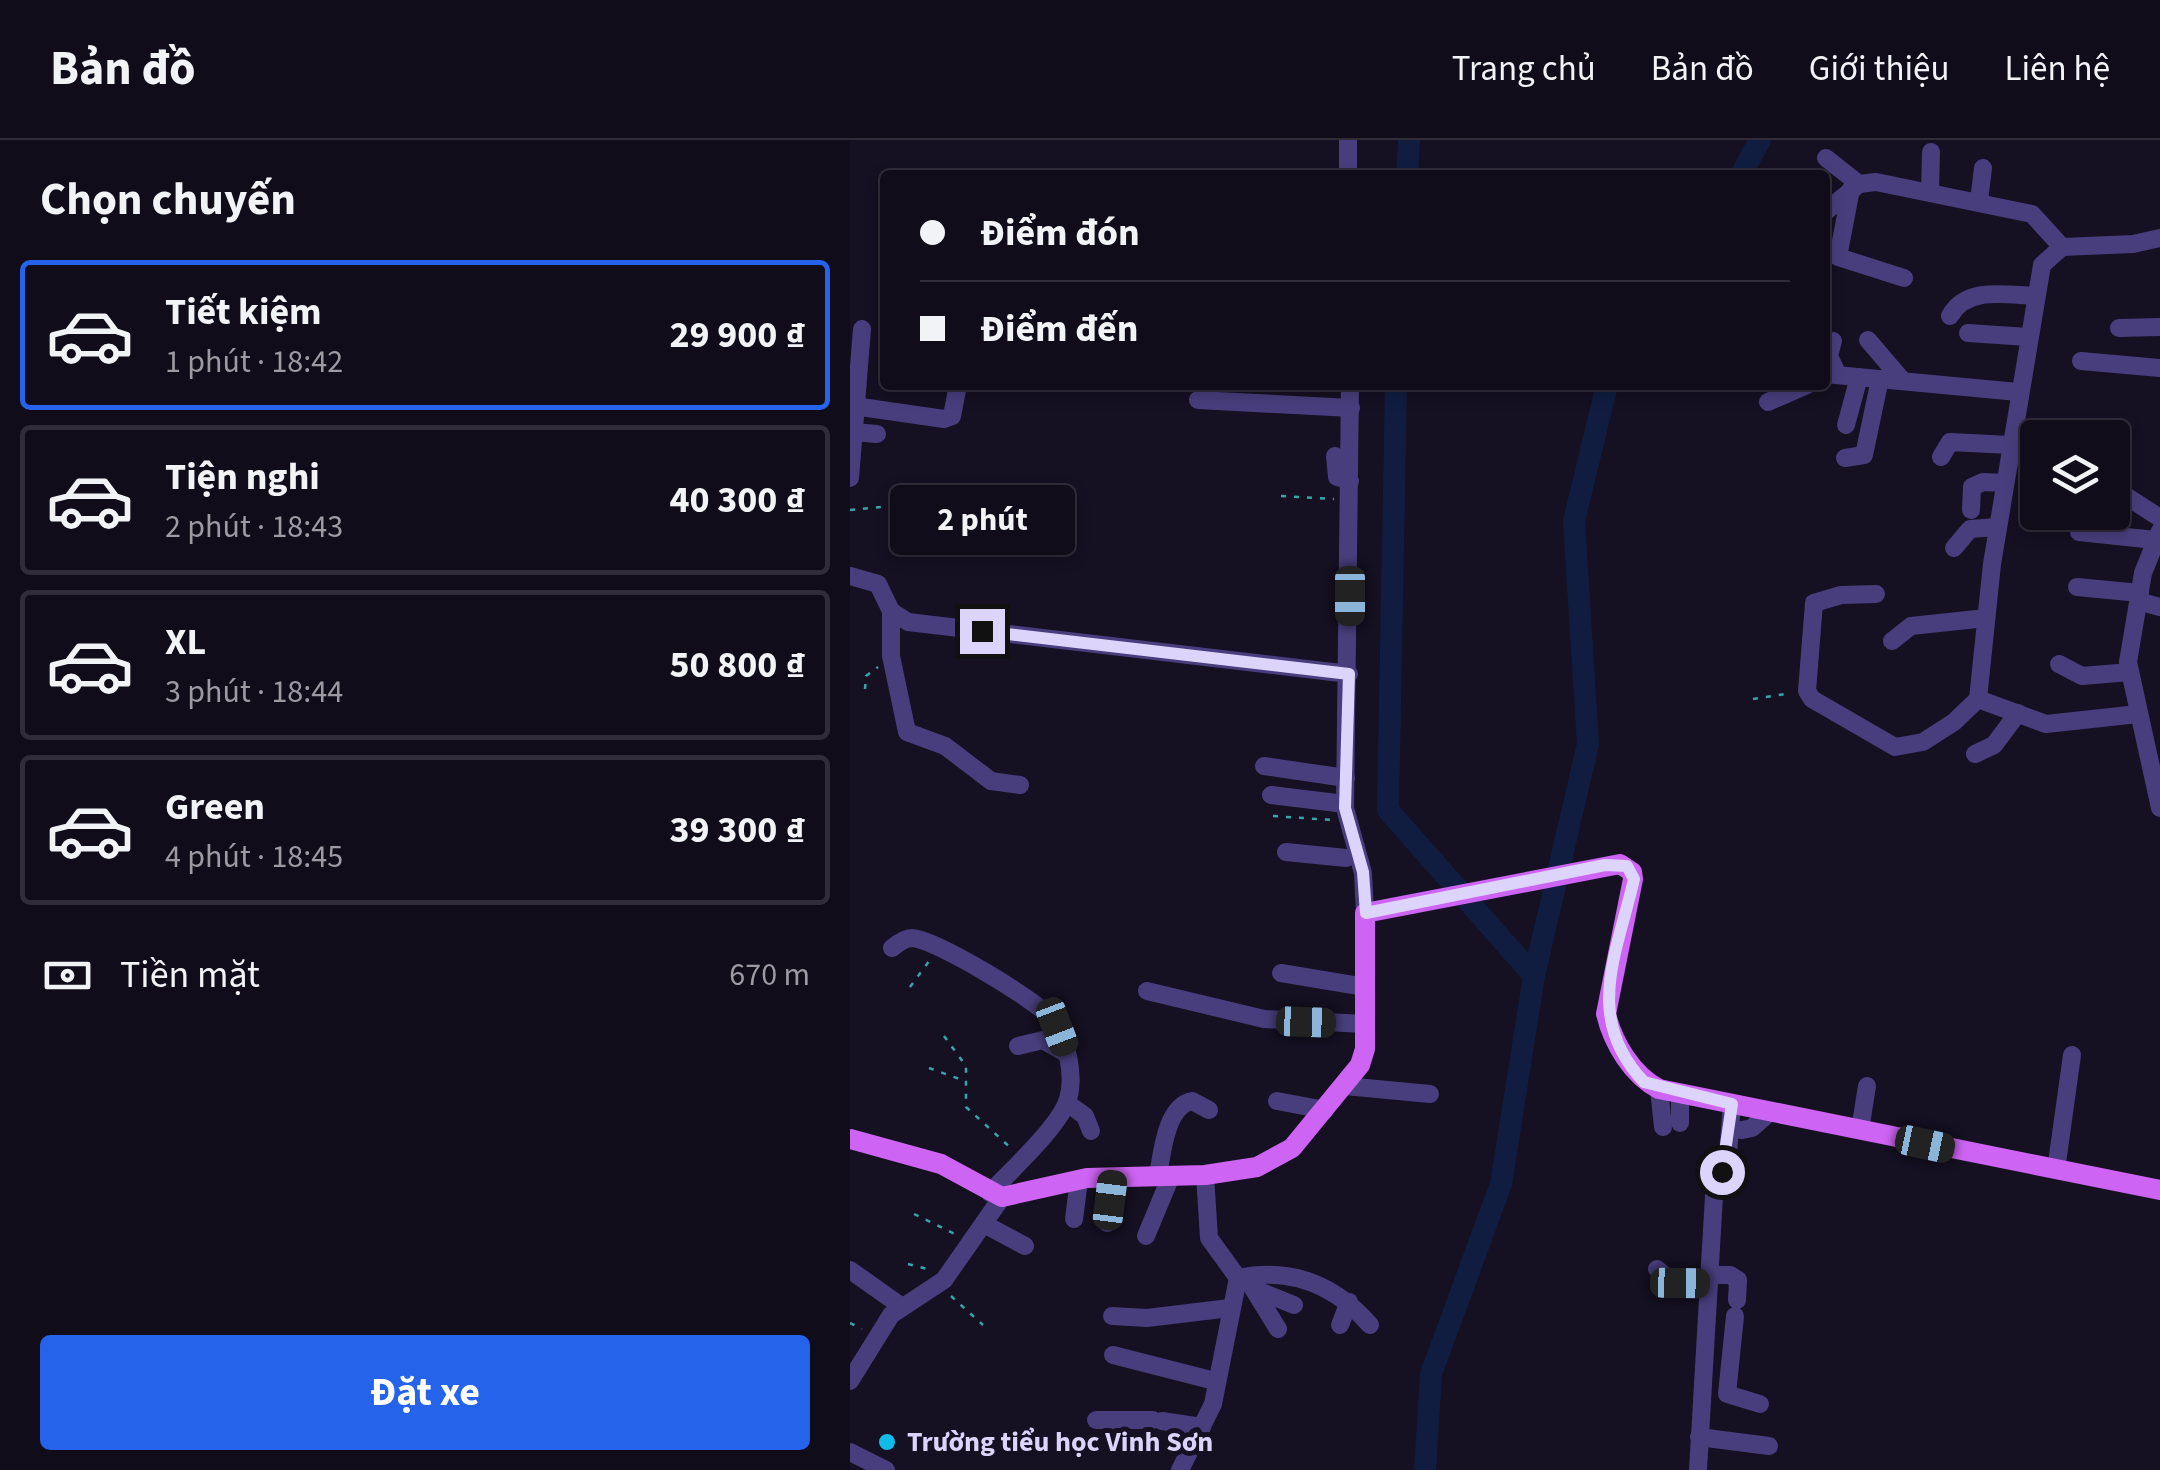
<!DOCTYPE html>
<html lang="vi">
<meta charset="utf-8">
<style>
:root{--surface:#100c1a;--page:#191523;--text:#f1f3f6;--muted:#9c9ba2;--line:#302c39;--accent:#2563eb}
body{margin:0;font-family:"Source Sans 3",sans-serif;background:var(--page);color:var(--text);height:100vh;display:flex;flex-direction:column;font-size:38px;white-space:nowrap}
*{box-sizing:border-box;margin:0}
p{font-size:32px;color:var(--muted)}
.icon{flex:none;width:55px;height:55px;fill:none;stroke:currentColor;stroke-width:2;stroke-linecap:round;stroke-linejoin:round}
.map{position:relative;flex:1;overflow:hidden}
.side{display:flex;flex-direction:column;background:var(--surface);width:850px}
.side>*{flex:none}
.banner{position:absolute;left:30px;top:30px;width:950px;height:220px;border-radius:10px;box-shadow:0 5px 15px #0003,0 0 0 2px var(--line);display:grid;align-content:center;height:220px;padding:0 40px;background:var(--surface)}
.fabs{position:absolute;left:1170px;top:280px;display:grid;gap:20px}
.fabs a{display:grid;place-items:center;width:110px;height:110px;border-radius:10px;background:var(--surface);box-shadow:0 5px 15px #0003,0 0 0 2px var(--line);font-size:50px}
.end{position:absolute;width:45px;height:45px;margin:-22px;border:12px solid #ddd4fc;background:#111;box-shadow:0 0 0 5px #111}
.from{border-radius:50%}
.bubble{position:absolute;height:70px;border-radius:10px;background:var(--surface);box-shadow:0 5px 15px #0003,0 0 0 2px var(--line);font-size:32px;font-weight:700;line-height:70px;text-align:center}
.car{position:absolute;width:30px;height:60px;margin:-30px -15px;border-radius:12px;box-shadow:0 0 8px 2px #0007;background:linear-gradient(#222 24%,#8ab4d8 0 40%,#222 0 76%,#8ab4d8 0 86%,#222 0)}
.banner b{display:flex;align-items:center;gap:35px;height:95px;font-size:38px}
.banner b+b{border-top:2px solid var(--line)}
.banner i{width:25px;height:25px;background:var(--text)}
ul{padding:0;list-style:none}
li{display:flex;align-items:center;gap:30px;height:150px;margin:0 20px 15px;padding:0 20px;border:5px solid var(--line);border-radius:10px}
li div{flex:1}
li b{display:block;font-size:38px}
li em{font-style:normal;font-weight:700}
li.current{border-color:var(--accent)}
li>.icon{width:90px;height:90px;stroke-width:1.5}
h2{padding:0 40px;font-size:45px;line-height:120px}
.pay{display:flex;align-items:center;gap:25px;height:110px;padding:0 40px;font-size:38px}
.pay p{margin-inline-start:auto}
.button{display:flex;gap:20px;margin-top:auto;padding:20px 40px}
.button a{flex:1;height:115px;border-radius:10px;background:var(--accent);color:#fff;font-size:40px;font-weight:700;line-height:115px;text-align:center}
header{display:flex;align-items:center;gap:60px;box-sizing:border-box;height:140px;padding:0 50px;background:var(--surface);border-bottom:2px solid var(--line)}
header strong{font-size:48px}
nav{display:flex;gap:55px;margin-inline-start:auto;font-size:35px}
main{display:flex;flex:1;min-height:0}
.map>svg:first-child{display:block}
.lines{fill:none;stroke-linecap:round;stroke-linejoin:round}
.river{stroke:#101d41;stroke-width:22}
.path{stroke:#38a5ab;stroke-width:2.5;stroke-dasharray:5 8;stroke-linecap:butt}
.minor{stroke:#483e7d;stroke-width:18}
.major{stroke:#cd64f3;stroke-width:20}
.route{stroke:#ddd4fc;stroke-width:12}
.poi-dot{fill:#13bbe9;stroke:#151022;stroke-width:4}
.labels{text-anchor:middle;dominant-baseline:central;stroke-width:10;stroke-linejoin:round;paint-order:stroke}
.poi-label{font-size:28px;font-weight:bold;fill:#ddd4fc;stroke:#151022;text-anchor:start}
</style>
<header>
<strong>Bản đồ</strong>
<nav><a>Trang chủ</a><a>Bản đồ</a><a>Giới thiệu</a><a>Liên hệ</a></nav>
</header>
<main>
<section class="side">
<h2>Chọn chuyến</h2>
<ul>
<li class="current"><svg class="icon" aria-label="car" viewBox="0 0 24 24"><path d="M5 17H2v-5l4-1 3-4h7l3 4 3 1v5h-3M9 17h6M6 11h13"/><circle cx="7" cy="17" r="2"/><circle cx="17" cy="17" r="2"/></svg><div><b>Tiết kiệm</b><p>1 phút · 18:42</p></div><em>29 900 ₫</em></li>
<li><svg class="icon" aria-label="car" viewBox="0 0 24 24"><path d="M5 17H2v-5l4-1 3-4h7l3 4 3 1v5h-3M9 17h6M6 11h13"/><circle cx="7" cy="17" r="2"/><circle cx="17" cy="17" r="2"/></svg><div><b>Tiện nghi</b><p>2 phút · 18:43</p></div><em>40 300 ₫</em></li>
<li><svg class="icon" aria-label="car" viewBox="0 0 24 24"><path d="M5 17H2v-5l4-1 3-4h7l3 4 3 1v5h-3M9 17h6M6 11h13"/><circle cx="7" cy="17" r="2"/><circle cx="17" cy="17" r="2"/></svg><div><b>XL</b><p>3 phút · 18:44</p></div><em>50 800 ₫</em></li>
<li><svg class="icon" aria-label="car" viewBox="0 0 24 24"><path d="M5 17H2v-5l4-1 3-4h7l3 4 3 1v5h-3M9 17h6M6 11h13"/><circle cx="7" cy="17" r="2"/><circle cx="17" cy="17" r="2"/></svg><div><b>Green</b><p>4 phút · 18:45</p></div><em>39 300 ₫</em></li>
</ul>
<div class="pay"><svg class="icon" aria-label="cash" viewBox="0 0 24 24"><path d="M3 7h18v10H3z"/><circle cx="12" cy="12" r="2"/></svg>Tiền mặt<p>670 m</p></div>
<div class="button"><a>Đặt xe</a></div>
</section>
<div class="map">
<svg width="1310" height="1330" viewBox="0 0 1310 1330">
<rect width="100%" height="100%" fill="#151022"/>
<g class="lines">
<g class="river">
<polyline points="557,35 559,0"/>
<polyline points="891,35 910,0"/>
<polyline points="546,245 538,670 684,836 651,1044 581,1234 575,1330"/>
<polyline points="684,836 738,604 724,381 757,245"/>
</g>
<g class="path">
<polyline points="431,356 484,359"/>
<polyline points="0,370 40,366"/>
<polyline points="15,549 16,536 28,527"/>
<polyline points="903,559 941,553"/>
<polyline points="423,676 482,680"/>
<polyline points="60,847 80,820"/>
<polyline points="94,896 116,926 116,967 163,1010"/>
<polyline points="79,928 115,941"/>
<polyline points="64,1074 107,1095"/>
<polyline points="58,1124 81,1130"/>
<polyline points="101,1156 133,1185"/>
<polyline points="0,1183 12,1189"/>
</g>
<g class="minor">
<polyline points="498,0 498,35"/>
<polyline points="976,18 1009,44"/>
<polyline points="1001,49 988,117 1054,138"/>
<polyline points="1080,52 1081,12"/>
<polyline points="1129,61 1133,28"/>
<polyline points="975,72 1009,44 1026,42 1182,74 1212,107"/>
<path d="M 1100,176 C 1116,146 1156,155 1185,156"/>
<polyline points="1269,188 1310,187"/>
<polyline points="1118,193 1178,197"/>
<polyline points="1018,200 1053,241"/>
<polyline points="983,201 979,216 988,235"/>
<polyline points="1231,221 1310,228"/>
<polyline points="975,234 1168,252"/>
<polyline points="500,245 495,668 513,733 515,773"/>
<polyline points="348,260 501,268"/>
<polyline points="918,262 957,245"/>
<polyline points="4,266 94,279 102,276 108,245"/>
<polyline points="996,285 1009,237"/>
<polyline points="3,292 27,294"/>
<polyline points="485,316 487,337 500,341"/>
<polyline points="1091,317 1100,302 1160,305"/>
<polyline points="995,318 1014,315 1030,239"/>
<polyline points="0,338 12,189"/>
<polyline points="1262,347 1310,378"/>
<polyline points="1121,370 1122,347 1133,342 1155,343"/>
<polyline points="1310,391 1293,433 1278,522 1310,668"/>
<polyline points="1229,392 1305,400"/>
<polyline points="1104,408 1120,389 1148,387"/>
<polyline points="0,436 28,444 41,471 58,482 499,534"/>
<polyline points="1227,447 1290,453"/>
<polyline points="1026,454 991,455 964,463 957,551 962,559 1045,607 1073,602 1104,582 1128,559 1142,424 1192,125 1212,107 1283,104 1310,98"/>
<polyline points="1288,461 1310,467"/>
<polyline points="41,471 41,516 57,592 95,606 141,641 170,645"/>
<polyline points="1042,501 1061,486 1136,478"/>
<polyline points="1209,524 1232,536 1280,532"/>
<polyline points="1128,559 1196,584 1288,574"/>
<polyline points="1125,614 1144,605 1168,573"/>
<polyline points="414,626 496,638"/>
<polyline points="421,655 495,664"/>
<polyline points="436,712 496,718"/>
<path d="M 42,808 C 48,803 55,798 62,798 C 85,799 186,860 201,878 C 217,897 225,936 218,959 C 210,986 161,1030 140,1053"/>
<polyline points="431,833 515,847"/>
<polyline points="297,851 414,879 515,884"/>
<polyline points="168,906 193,900 217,914"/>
<polyline points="495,946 580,954"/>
<polyline points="809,949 813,987"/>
<polyline points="830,953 830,983"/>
<polyline points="427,961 475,970"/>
<polyline points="217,963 235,976 241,991"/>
<polyline points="892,990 902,988 920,972"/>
<polyline points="1010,990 1017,946"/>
<polyline points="1206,1030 1222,915"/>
<polyline points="355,1035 359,1098 388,1138"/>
<path d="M 308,1036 C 312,1013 316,966 342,961 L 359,970"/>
<polyline points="224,1079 229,1040"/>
<polyline points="257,1083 263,1037"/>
<polyline points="134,1084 175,1106"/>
<polyline points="296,1096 321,1036"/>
<polyline points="807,1129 820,1140 857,1144"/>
<polyline points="0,1130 51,1166"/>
<polyline points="858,1135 880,1135 888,1140 887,1160"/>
<polyline points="396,1137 428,1189"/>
<path d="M 388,1138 C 441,1127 485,1145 520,1185"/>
<polyline points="404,1149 444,1165"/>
<polyline points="262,1176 297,1178 380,1168"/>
<polyline points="885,1176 877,1254 910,1264"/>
<polyline points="490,1185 499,1162"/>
<polyline points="263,1215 357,1239"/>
<polyline points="0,1241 41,1175 94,1140 152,1057"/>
<polyline points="246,1280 303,1280"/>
<polyline points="312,1281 352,1287"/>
<polyline points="849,1297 919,1306"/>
<polyline points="0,1312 36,1330"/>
<polyline points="330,1330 363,1264 388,1138"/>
<polyline points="848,1330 864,1056 878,1014 882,964"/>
</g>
<path class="major" d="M 0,999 L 91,1024 L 152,1057 L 237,1038 L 355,1035 L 407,1027 L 442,1008 L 510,925 L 515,909 L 515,773 L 770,724 L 782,732 L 783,739 L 756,874 C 763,903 782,935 809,949 L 1310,1050"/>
</g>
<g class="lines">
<path class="route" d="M 132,491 L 499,534 L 495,668 L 513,732 L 516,773 L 755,725 L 777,726 L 784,739 C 767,814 733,878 794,942 L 882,964 L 872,1032"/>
</g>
<circle class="poi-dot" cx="37" cy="1302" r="10"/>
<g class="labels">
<g class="poi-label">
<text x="57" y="1302">Trường tiểu học Vinh Sơn</text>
</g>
</g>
</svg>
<div class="fabs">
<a><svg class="icon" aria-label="layers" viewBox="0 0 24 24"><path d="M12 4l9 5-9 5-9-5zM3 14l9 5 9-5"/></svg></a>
</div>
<i class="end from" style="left:872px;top:1032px"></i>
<i class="end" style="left:132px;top:491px"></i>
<div class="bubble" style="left:40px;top:345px;width:185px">2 phút</div>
<i class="car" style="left:500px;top:456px;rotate:180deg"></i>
<i class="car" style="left:456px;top:882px;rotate:92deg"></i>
<i class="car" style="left:207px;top:887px;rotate:159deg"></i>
<i class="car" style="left:1075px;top:1004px;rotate:102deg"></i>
<i class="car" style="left:260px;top:1060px;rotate:7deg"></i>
<i class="car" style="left:830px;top:1143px;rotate:91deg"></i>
<div class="banner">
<b><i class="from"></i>Điểm đón</b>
<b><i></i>Điểm đến</b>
</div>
</div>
</main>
